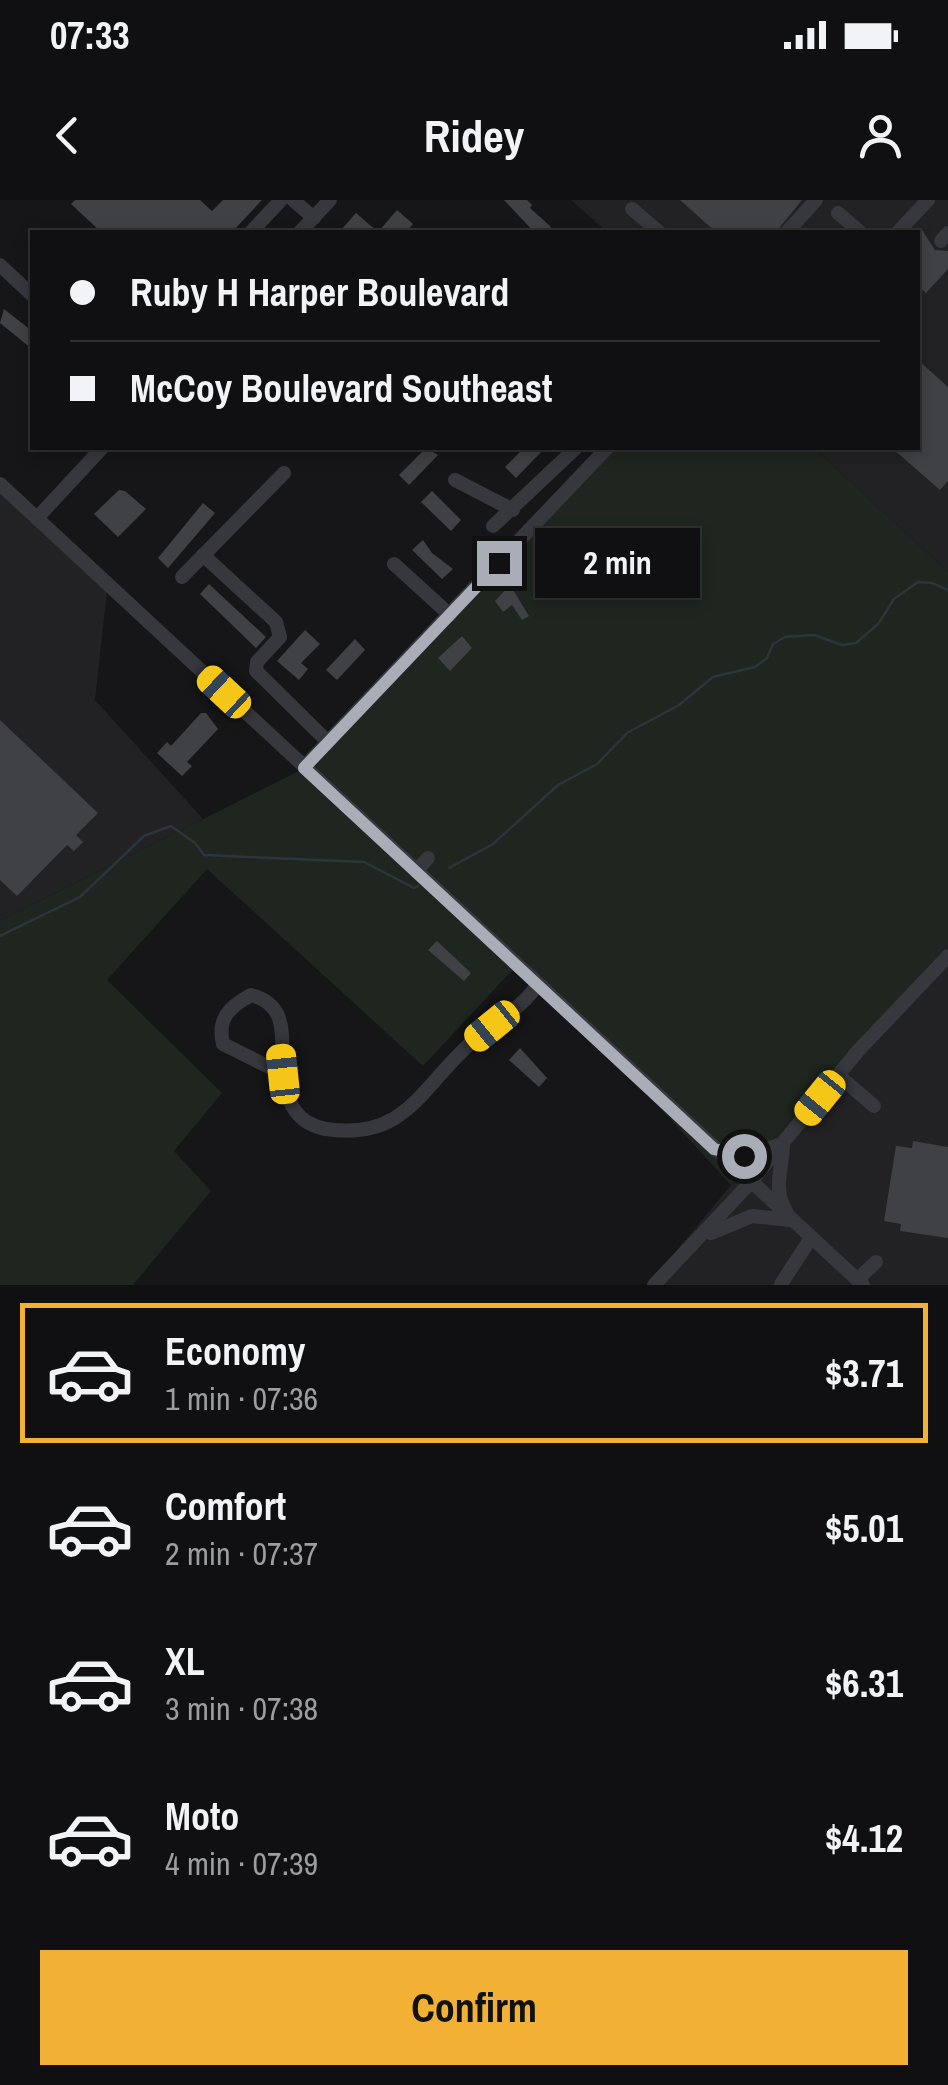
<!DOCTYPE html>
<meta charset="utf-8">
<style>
:root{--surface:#101012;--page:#19191b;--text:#f1f3f6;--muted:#9c9d9f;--line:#303032;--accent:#f2b134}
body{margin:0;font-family:"Archivo Narrow",sans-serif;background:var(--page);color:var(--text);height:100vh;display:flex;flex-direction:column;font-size:38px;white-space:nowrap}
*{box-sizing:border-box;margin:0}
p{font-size:32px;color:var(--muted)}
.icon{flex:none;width:55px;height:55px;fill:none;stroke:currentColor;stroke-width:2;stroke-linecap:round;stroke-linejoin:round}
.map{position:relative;height:1085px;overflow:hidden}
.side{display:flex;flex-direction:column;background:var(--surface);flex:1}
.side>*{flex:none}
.banner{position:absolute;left:30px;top:30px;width:890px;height:220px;border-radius:0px;box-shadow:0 5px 15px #0003,0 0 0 2px var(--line);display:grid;align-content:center;height:220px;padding:0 40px;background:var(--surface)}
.end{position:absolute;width:45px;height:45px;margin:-22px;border:12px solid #a8adb8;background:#111;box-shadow:0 0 0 5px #111}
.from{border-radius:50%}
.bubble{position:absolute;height:70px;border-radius:0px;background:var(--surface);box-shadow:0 5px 15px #0003,0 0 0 2px var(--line);font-size:32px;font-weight:700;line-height:70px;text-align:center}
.car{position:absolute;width:30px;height:60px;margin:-30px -15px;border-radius:12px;box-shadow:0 0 8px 2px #0007;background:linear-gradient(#f5c518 24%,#345 0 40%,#f5c518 0 76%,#345 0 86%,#f5c518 0)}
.banner b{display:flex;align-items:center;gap:35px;height:95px;font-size:38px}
.banner b+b{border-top:2px solid var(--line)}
.banner i{width:25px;height:25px;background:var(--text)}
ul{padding:18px 0 0;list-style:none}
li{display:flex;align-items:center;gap:30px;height:140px;margin:0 20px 15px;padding:0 20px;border:5px solid transparent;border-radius:0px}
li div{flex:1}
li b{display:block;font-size:38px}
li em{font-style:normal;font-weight:700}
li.current{border-color:var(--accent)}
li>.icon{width:90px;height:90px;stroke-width:1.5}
.button{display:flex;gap:20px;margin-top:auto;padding:20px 40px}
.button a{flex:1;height:115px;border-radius:0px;background:var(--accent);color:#111;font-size:40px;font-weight:700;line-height:115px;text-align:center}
.status{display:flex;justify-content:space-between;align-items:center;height:70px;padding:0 50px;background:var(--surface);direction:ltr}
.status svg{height:28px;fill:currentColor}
header{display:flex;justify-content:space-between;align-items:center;height:130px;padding:0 40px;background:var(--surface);font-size:45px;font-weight:700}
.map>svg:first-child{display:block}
.built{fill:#222225}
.green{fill:#1e261f}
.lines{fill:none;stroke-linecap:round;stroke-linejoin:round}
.stream{stroke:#2c353c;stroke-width:2.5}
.building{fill:#404145}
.minor{stroke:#37383d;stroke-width:14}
.route{stroke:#a8adb8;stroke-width:12}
</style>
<div class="status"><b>07:33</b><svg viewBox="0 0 49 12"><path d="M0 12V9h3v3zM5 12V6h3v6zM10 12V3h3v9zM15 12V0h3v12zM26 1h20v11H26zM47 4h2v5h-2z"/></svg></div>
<header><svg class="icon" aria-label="back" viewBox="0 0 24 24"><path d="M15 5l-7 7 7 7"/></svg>Ridey<svg class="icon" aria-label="person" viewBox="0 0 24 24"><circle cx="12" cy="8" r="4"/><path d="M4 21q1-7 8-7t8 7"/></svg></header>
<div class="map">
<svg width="948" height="1085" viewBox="0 0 948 1085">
<rect width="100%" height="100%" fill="#161618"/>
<g class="built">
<polygon points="571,0 948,0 948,372 814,248 918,248 918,32 607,32"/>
<polygon points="0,279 108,382 95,500 203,619 0,721"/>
<polygon points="948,745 948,1085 648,1085 731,985"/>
</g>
<polygon class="green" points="611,248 814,248 948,372 948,745 731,985 605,848 517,765 423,866 207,669 107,780 222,893 174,951 211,991 133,1085 0,1085 0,721 301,570"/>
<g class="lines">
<g class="stream">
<polyline points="449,668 493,644 558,585 597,564 627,533 679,505 713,477 755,467 767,458 773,444 785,437 814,435 842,445 856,443 878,424 894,399 918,382 932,383 948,390"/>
<polyline points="0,736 80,697 144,636 171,626 195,643 204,655 364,662 414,688 418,686"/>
</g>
</g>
<g class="building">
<polygon points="75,0 200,0 212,11 223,0 262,0 232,32 101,32 71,4"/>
<polygon points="504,0 527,0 532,5 530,8 551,27 546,32 534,32"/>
<polygon points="680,0 802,0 776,32 716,32"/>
<polygon points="397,10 413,24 406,32 346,32 342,29 356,13 378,32"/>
<polygon points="922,30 935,50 948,51 948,69 926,93 918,86 922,76 918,72 918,36"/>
<polygon points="4,109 32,131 32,149 0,123"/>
<polygon points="918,160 948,187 948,281 940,290 892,248 918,248"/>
<polygon points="426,248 438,255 409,285 399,275"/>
<polygon points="524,248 545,248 516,278 505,267"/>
<polygon points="119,290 125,291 146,309 118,337 94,314"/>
<polygon points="432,291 461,320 451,331 421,302"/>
<polygon points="203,303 215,313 168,368 158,358"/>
<polygon points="423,340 432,353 453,369 442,379 412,350"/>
<polygon points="209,384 266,437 256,448 200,394"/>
<polygon points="510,385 529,416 522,420 512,405 503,412 495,401"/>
<polygon points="305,430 320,444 301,463 308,469 299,480 277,461"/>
<polygon points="462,436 472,448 450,471 438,458"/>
<polygon points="355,439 365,450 337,480 326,470"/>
<polygon points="201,513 206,513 218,529 187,562 192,566 182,576 157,553 167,542 171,546"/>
<polygon points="0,520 98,613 76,635 83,642 74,651 67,645 17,696 0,680"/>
<polygon points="437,741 471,773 464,781 428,750"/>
<polygon points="520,848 547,878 539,887 509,860"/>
<polygon points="913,941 948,947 948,1038 900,1031 901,1024 884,1021 896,946 912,948"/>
</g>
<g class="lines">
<g class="minor">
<polyline points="293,0 314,18"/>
<polyline points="632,9 659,32"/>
<polyline points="838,13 860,32"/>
<polyline points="251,32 281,0"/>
<polyline points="300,32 330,0"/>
<polyline points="787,32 816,0"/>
<polyline points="898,32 928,0"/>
<polyline points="941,41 948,33"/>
<polyline points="0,65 32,95"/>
<polyline points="455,280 513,310"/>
<polyline points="0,284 863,1085"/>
<polyline points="37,318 102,248"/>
<polyline points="493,326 576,248"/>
<polyline points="203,355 276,422 280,437 257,462 256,471 328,542"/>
<polyline points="394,364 450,415"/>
<polyline points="182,377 284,273"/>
<polyline points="304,567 607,248"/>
<polyline points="416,671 428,658"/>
<path d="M 251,795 C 291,806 280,839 283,874 L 223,844 C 217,819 229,807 251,795 Z"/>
<path d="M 283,874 C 286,901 296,924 326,929 C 407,941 421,886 474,840 C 493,823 524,807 537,785"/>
<polyline points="838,875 874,906"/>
<path d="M 783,943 C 783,968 772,988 786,1011"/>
<polyline points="716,950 744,956 782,944"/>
<polyline points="711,1033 752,1016 790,1020"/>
<polyline points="857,1080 876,1062"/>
<polyline points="781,1084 811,1038"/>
<polyline points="654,1085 750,983 857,852 948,756"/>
</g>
</g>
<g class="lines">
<polyline class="route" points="499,363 304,568 714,949 744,956"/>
</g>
</svg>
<i class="end from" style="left:744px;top:956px"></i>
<i class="end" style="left:499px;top:363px"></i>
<div class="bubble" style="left:535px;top:328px;width:165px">2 min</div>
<i class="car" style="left:224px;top:492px;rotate:313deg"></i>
<i class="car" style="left:492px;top:826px;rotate:231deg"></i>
<i class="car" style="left:283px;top:874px;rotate:354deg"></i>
<i class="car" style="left:820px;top:898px;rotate:219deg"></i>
<div class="banner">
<b><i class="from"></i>Ruby H Harper Boulevard</b>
<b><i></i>McCoy Boulevard Southeast</b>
</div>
</div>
<section class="side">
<ul>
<li class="current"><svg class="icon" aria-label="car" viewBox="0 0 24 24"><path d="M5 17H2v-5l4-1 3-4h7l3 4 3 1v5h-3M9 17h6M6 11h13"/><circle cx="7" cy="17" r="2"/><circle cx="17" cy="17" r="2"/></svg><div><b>Economy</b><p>1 min · 07:36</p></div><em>$3.71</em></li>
<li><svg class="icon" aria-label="car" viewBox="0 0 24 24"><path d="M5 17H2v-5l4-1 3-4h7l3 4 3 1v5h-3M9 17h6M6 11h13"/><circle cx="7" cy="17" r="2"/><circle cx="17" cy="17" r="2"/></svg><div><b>Comfort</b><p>2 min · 07:37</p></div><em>$5.01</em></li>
<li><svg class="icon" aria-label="car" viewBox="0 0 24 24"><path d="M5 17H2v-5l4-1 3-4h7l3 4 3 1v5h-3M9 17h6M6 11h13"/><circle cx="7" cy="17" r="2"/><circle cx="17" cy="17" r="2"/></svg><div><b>XL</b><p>3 min · 07:38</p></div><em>$6.31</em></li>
<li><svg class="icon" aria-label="car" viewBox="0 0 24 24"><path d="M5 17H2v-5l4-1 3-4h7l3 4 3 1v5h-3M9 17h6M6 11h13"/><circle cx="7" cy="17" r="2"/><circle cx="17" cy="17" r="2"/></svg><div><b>Moto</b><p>4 min · 07:39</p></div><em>$4.12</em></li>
</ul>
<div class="button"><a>Confirm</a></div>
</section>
